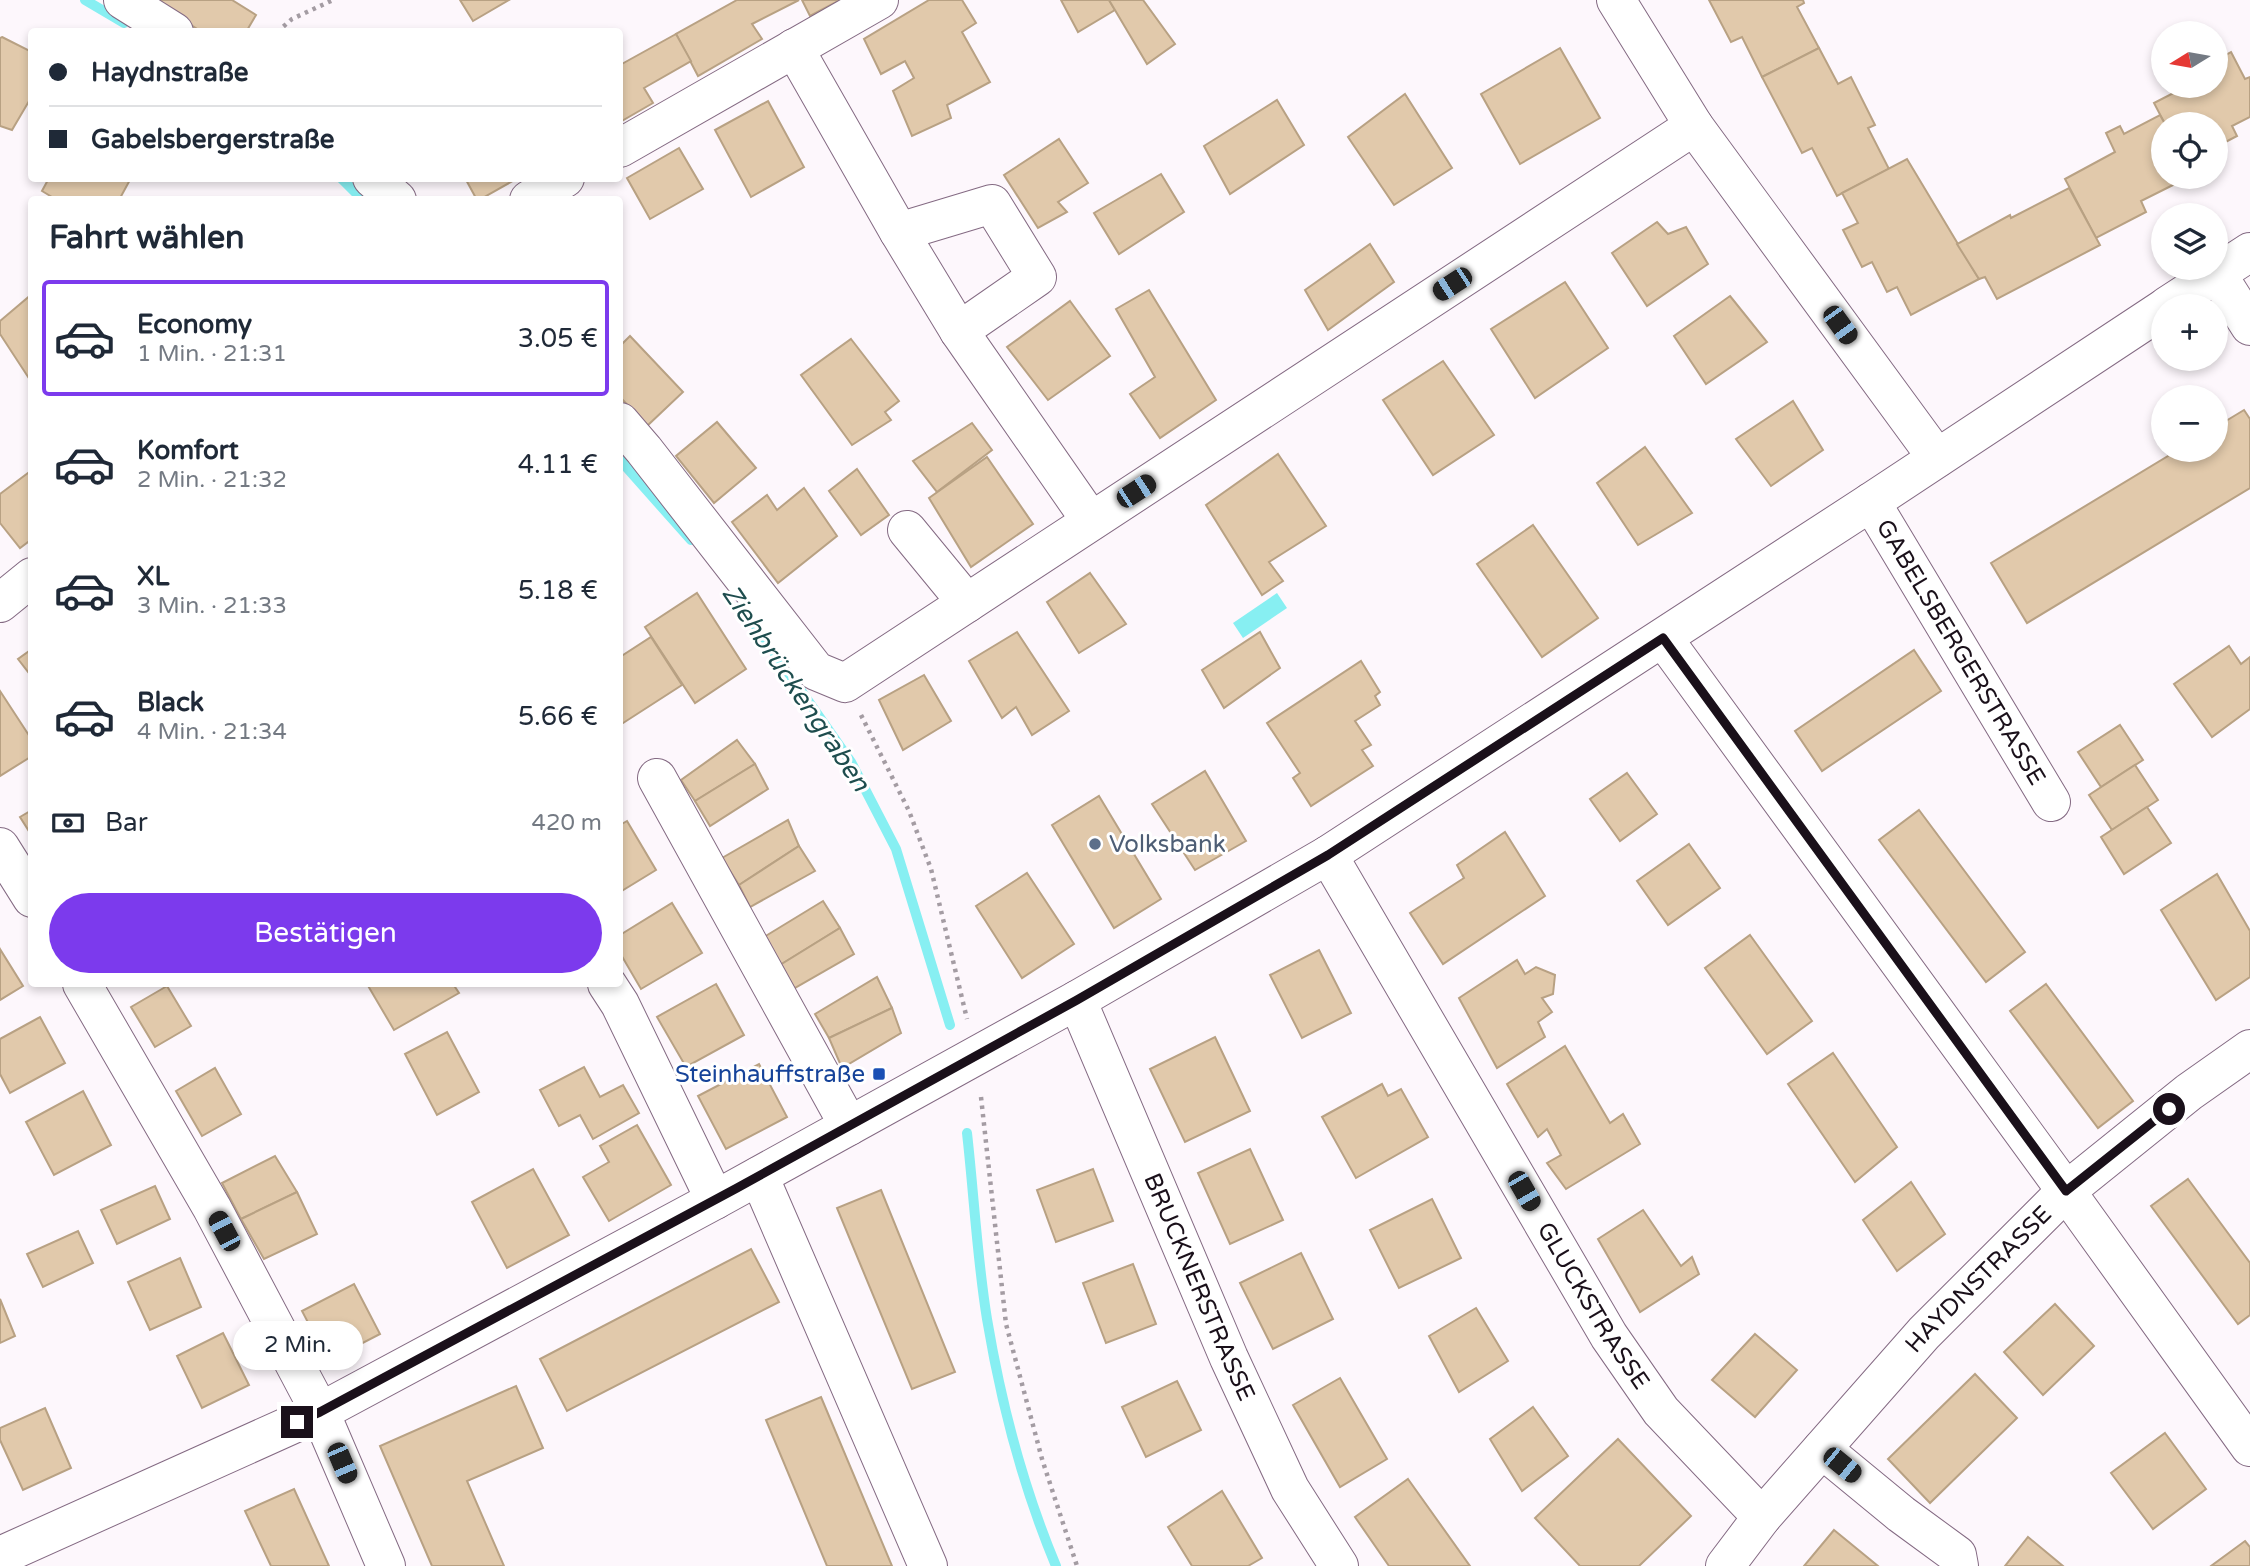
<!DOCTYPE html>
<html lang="de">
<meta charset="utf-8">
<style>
:root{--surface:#fff;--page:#f6f6f7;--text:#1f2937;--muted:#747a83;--line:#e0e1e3;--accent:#7c3aed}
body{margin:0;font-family:"Varela Round",sans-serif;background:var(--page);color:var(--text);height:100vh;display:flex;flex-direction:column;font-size:26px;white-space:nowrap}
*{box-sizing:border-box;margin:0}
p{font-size:23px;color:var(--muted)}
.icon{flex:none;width:38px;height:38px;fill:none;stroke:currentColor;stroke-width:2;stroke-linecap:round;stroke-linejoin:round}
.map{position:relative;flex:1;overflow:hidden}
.panel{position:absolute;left:28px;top:196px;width:595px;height:791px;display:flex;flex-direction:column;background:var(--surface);border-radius:7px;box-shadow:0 4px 10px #0003}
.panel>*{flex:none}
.banner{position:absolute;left:28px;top:28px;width:595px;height:154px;border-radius:7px;box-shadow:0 4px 10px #0003;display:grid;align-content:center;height:154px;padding:0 21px;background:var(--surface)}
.needle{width:46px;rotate:259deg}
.tools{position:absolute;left:2151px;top:21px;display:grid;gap:14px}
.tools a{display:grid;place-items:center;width:77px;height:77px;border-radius:50%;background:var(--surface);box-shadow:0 4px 10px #0003;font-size:35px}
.end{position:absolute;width:32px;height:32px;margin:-16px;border:9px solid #1a101a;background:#fff;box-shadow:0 0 0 4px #fff}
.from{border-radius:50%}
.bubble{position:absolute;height:49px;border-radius:24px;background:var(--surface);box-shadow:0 4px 10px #0003;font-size:23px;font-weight:600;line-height:49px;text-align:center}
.car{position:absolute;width:21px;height:42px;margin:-21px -10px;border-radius:9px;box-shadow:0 0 5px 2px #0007;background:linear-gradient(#222 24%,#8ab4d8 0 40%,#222 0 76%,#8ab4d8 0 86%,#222 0)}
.banner b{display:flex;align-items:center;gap:24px;height:66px;font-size:26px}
.banner b+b{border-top:2px solid var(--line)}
.banner i{width:18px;height:18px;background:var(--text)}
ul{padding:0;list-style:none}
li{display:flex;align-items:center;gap:21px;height:116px;margin:0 14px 10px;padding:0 7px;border:4px solid transparent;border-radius:7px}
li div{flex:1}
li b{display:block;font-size:26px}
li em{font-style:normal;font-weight:600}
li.active{border-color:var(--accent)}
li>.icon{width:63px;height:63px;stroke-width:1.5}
h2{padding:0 21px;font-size:32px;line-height:84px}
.pay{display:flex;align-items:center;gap:18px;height:77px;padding:0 21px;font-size:26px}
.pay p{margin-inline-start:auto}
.button{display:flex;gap:14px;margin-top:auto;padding:14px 21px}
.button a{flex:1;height:80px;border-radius:42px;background:var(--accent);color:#fff;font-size:28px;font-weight:600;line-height:80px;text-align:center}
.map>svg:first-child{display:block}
.water{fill:#87eff2}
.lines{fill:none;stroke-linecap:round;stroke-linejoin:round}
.stream{stroke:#87eff2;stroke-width:10}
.building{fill:#e1c9ab;stroke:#b8a183;stroke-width:2}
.minor-casing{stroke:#846a83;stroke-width:40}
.path{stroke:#a49ca3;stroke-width:4.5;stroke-dasharray:3.5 5;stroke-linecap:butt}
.minor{stroke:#fff;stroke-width:38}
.route{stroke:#1a101a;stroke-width:9}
.service-dot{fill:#5c6f8a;stroke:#fff;stroke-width:2.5}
.transit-dot{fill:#1a4fb4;stroke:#fff;stroke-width:2.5}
.labels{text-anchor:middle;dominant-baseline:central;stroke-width:6;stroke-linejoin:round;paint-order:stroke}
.street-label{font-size:24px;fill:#1a101a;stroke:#fff}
.service-label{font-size:24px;fill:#4e5e75;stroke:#fff;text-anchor:start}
.transit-label{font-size:24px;fill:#164399;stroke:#fff;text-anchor:end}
.water-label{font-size:26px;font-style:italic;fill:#1e4d4e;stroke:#fff}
</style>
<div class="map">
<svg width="2250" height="1566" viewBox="0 0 2250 1566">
<rect width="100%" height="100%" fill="#fdf7fc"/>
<polygon class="water" points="1277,593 1287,608 1243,638 1233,623"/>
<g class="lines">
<g class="stream">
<polyline points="85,0 124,23"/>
<polyline points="341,178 363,200"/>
<polyline points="620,460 691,540"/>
<polyline points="741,605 851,762 896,849 950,1025"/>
<path d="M 967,1133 C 974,1195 977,1258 987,1319 C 1001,1403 1023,1487 1056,1566"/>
</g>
</g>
<g class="building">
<polygon points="152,0 232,0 256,15 246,32 202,32"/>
<polygon points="460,0 509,0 473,21"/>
<polygon points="737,0 799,0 752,24 762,39 698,76 676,34"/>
<polygon points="802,0 840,0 810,16"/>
<polygon points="929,0 962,0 976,23 962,32 990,82 947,105 951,118 912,136 893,91 914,78 905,61 881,74 864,39"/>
<polygon points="1061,0 1109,0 1115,10 1078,32"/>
<polygon points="1109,0 1143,0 1175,44 1147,64"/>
<polygon points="1709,0 1803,0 1804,3 1797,7 1819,48 1762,77 1742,37 1731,42"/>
<polygon points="676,34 691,61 644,88 653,103 620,122 620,65"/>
<polygon points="2,37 32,52 32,96 12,130 0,126 0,38"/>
<polygon points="1560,48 1600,118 1520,164 1481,94"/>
<polygon points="1819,48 1838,84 1851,77 1875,125 1868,128 1889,169 1837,196 1812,148 1802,153 1762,77"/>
<polygon points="2231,52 2245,79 2250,77 2250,117 2232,126 2237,136 2216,147 2216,124 2165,124 2154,103 2187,86 2216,86 2216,60"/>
<polygon points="1405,94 1452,168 1394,205 1348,137"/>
<polygon points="1277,100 1304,145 1230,194 1204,146"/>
<polygon points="768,101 804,167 751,197 715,130"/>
<polygon points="2160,115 2165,124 2163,124 2163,177 2189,177 2141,201 2146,212 2096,238 2065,179 2115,152 2106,133 2120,126 2124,134"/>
<polygon points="1059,139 1088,183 1058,202 1067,212 1038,228 1004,175"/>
<polygon points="679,148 703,189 650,219 627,178"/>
<polygon points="1907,159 1979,279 1911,315 1897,287 1887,292 1872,262 1862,267 1843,230 1858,223 1842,193"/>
<polygon points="1161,174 1184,212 1119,254 1094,213"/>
<polygon points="49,178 131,178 119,200 57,200 42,191"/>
<polygon points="465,178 518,178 479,200 477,200"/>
<polygon points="2069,188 2100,245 1997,299 1985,277 1979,279 1957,244 2010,215 2011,218"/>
<polygon points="1657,222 1668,234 1686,227 1708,264 1647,306 1612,253"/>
<polygon points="1370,244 1394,282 1328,330 1305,290"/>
<polygon points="1565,282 1608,348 1535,398 1491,329"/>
<polygon points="1149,290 1216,400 1160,438 1130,394 1155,377 1116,309"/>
<polygon points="32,294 32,383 0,334 0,321"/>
<polygon points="1730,296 1767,342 1706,384 1674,336"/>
<polygon points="1070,301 1110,356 1048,400 1007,347"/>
<polygon points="630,336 683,392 647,426 620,397 620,346"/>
<polygon points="851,339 899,401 885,412 891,420 852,445 801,375"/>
<polygon points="1443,361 1494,435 1433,475 1383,400"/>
<polygon points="1793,401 1823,450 1771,486 1736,439"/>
<polygon points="2244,410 2250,419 2250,488 2027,623 1991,563 2178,450 2216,450 2216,427"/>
<polygon points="717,422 756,468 714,503 676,456"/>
<polygon points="972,423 992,450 937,492 913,461"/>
<polygon points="1645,447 1692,513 1638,545 1597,483"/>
<polygon points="1278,454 1326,526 1269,562 1283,581 1262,595 1206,505"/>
<polygon points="987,457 1033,524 971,567 929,498"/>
<polygon points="857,469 889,515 861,535 829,491"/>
<polygon points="32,470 32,539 20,548 0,523 0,494"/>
<polygon points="804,488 837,536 778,583 732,522 767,495 777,510"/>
<polygon points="1533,525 1598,618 1542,657 1477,564"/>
<polygon points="1090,573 1126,624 1079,653 1047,602"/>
<polygon points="697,593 746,669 695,703 645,627"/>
<polygon points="1017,632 1069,711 1032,735 1016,707 1002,718 969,661"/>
<polygon points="1260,632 1280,668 1224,708 1202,670"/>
<polygon points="651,637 682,685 620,725 620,657"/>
<polygon points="2229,646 2241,664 2250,657 2250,709 2212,737 2174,684"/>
<polygon points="32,649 32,677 18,659"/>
<polygon points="1914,650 1941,691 1822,771 1795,731"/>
<polygon points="1361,661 1380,692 1375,696 1380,705 1355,721 1371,745 1362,750 1373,766 1311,806 1293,778 1300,773 1267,723"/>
<polygon points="924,675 951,721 903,750 879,700"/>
<polygon points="0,691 32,740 32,756 0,776"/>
<polygon points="2120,725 2143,760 2101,787 2078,752"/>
<polygon points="737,740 755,764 695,801 681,780"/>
<polygon points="755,764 768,789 710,826 695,801"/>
<polygon points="2135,765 2158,800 2112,830 2089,795"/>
<polygon points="1205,771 1246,841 1195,870 1152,804"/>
<polygon points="1627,773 1657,814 1620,841 1590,799"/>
<polygon points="1099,796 1161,899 1114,928 1052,825"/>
<polygon points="2147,807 2171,843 2124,874 2101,837"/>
<polygon points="32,810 32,836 20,817"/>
<polygon points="1919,810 2025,952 1986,982 1879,840"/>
<polygon points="788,820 799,846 739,885 722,858"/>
<polygon points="627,821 656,870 620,892 620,825"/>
<polygon points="1505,832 1545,896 1443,964 1410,913 1464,878 1457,865"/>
<polygon points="1689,844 1720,888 1668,925 1637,881"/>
<polygon points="799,846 815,871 750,907 739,885"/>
<polygon points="1027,873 1074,944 1022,978 976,906"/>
<polygon points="2217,874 2250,931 2250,977 2216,1000 2161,910"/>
<polygon points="823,901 840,928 780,965 764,937"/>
<polygon points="672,903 702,953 641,989 620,953 620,935"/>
<polygon points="840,928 854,954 793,989 780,965"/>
<polygon points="1750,935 1812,1021 1767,1054 1705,968"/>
<polygon points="0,949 23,986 0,1000"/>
<polygon points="1319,950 1351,1013 1302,1038 1270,975"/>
<polygon points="1517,960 1525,974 1536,967 1555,975 1553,994 1542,998 1552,1012 1538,1022 1545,1037 1497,1068 1459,998"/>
<polygon points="877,977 892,1008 829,1038 815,1014"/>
<polygon points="367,984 453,984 459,993 394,1030"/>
<polygon points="716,984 744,1035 686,1067 657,1017"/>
<polygon points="2046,984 2133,1101 2098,1128 2010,1011"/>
<polygon points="167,986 191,1026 155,1047 131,1007"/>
<polygon points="892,1008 901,1033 842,1068 829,1038"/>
<polygon points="40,1017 65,1063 10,1093 0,1074 0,1039"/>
<polygon points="447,1032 479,1092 437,1115 405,1054"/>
<polygon points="1215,1037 1250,1111 1185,1142 1150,1069"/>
<polygon points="1565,1046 1610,1123 1623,1114 1640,1144 1566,1189 1547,1163 1561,1155 1547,1129 1538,1137 1507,1084"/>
<polygon points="1833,1053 1897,1147 1855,1182 1788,1084"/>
<polygon points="759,1064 787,1117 726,1149 698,1096"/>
<polygon points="584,1067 600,1097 623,1085 639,1113 593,1139 580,1115 559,1126 540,1090"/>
<polygon points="215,1068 241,1114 202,1136 176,1091"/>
<polygon points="1382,1084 1388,1096 1401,1089 1428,1137 1356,1178 1322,1117"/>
<polygon points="83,1091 111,1145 54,1175 26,1122"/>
<polygon points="637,1125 671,1185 609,1221 583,1177 609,1162 600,1146"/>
<polygon points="1250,1149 1283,1220 1230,1244 1198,1173"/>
<polygon points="275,1156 297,1192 241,1219 222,1183"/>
<polygon points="533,1169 569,1235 507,1268 472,1202"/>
<polygon points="1093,1169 1113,1221 1056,1242 1037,1190"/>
<polygon points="2188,1179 2250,1263 2250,1315 2238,1324 2151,1206"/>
<polygon points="1911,1182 1945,1234 1897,1271 1863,1220"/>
<polygon points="155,1186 170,1219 117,1244 101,1210"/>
<polygon points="881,1190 955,1372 912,1389 837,1208"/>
<polygon points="297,1192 317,1234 264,1259 241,1219"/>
<polygon points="1432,1199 1461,1258 1399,1288 1370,1230"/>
<polygon points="1643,1210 1681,1266 1692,1257 1699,1274 1640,1312 1598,1239"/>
<polygon points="78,1231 93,1263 43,1287 27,1254"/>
<polygon points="751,1249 779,1302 567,1411 540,1359"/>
<polygon points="1301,1253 1333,1319 1273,1349 1240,1283"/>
<polygon points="180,1258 201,1307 150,1330 128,1282"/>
<polygon points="1133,1264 1156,1324 1106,1343 1083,1283"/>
<polygon points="354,1284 380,1334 328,1361 302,1311"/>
<polygon points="0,1299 15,1336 0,1343"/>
<polygon points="2055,1304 2094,1346 2043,1395 2004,1352"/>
<polygon points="1476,1308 1508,1361 1459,1392 1429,1336"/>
<polygon points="223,1333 249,1385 202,1408 177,1356"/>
<polygon points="1755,1334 1797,1370 1755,1417 1712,1380"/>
<polygon points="1975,1374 2017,1418 1930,1503 1888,1459"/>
<polygon points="1340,1378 1387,1459 1340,1487 1293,1405"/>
<polygon points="1177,1381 1201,1430 1146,1457 1122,1407"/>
<polygon points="516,1386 543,1448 467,1481 504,1566 432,1566 380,1446"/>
<polygon points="821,1397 892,1566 827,1566 766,1420"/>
<polygon points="1533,1407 1568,1456 1522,1491 1490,1439"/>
<polygon points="45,1408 71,1468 23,1490 0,1440 0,1428"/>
<polygon points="2165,1433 2206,1489 2153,1529 2111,1473"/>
<polygon points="1618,1439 1691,1516 1639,1566 1580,1566 1535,1518"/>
<polygon points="1408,1479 1470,1566 1389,1566 1355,1517"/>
<polygon points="294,1489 329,1566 271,1566 245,1511"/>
<polygon points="1222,1491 1262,1558 1248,1566 1192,1566 1168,1527"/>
<polygon points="1834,1530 1878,1566 1804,1566"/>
<polygon points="2028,1537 2063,1566 2005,1566"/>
<polygon points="2245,1541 2250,1547 2250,1566 2211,1566"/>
</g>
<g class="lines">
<defs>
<g id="minor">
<polyline points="123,0 174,32"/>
<polyline points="1616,0 1694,126 1937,458"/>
<polyline points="794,48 899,232 959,331 1091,521"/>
<polyline points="620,148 879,0"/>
<polyline points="372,178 397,200"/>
<polyline points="529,200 565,178"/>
<polyline points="899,232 992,204 1037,277 959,331"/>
<polyline points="2217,274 2250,326"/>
<polyline points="2167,306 2250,252"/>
<polyline points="620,422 644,450 816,671 845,683 1694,126"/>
<path id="s1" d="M 1871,502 L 2051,802"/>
<polyline points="907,530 967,603"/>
<polyline points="0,603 32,577"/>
<polyline points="1663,638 2066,1191 2250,1447"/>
<polyline points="657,778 849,1126"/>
<polyline points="0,847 32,898"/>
<path id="s2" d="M 1328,855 L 1609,1336 L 1661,1411 L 1762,1517"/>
<polyline points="82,984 212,1208 320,1412 386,1566"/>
<polyline points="607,984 620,1004 715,1200"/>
<path id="s3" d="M 1077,1000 L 1229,1358 L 1290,1489 L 1339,1566"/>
<polyline points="759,1176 928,1566"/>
<polyline points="1822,1449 1901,1514 1957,1555 1959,1566"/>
<polyline points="0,1556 320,1412 715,1200 1077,1000 1328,855 1871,502 2163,309"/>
<path id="s4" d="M 1725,1566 L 1762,1517 L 1924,1333 L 2066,1191 L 2189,1092 L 2250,1049"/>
</g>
</defs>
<use href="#minor" class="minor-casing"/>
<g class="path">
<polyline points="277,32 292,19 333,0"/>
<polyline points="861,715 909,811 931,869 967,1019"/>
<polyline points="981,1097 1006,1324 1042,1459 1077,1566"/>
</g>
<use href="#minor" class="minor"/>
</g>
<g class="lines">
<polyline class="route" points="297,1422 320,1412 737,1188 1077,1000 1328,855 1663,638 2066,1191 2169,1109"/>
</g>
<circle class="service-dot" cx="1095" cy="844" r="7"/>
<rect class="transit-dot" x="872" y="1067" width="14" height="14" rx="3.5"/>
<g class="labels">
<g class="street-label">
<text stroke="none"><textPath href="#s1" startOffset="175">GABELSBERGERSTRASSE</textPath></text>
<text stroke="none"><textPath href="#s4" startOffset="383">HAYDNSTRASSE</textPath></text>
<text stroke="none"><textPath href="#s3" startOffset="312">BRUCKNERSTRASSE</textPath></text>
<text stroke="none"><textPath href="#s2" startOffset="523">GLUCKSTRASSE</textPath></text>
</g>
<g class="service-label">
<text x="1109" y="844">Volksbank</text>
</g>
<g class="transit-label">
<text x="865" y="1074">Steinhauffstraße</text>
</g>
<g class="water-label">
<text transform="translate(796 688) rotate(56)">Ziehbrückengraben</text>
</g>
</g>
</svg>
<div class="tools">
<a><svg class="needle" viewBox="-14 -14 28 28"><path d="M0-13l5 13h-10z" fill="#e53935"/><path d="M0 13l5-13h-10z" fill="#747a83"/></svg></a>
<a><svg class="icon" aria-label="locate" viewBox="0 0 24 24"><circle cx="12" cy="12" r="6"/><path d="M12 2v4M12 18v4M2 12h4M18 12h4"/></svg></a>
<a><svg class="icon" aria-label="layers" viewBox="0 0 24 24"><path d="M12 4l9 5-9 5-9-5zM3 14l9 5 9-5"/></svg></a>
<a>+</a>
<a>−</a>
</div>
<i class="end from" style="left:2169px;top:1109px"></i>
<i class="end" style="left:297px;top:1422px"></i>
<div class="bubble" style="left:233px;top:1321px;width:130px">2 Min.</div>
<i class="car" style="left:1452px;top:284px;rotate:237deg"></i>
<i class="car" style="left:1840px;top:325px;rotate:144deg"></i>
<i class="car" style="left:1136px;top:491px;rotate:57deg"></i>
<i class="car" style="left:1524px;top:1191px;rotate:150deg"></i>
<i class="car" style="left:224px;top:1231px;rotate:332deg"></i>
<i class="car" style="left:342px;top:1463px;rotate:157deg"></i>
<i class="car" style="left:1842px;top:1465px;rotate:129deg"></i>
<div class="banner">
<b><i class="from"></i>Haydnstraße</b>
<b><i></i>Gabelsbergerstraße</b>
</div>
<section class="panel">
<h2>Fahrt wählen</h2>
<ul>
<li class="active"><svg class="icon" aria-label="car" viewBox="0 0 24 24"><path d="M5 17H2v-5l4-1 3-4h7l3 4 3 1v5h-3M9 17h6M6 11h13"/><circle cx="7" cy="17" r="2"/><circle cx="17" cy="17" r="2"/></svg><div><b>Economy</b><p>1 Min. · 21:31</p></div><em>3.05 €</em></li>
<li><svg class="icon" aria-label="car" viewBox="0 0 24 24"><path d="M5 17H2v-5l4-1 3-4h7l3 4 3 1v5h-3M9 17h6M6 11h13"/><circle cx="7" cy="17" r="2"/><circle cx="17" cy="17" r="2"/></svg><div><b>Komfort</b><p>2 Min. · 21:32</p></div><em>4.11 €</em></li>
<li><svg class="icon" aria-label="car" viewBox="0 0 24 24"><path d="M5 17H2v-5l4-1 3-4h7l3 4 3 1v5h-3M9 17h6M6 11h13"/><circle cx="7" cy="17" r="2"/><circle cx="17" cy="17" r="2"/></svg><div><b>XL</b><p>3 Min. · 21:33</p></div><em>5.18 €</em></li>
<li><svg class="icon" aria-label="car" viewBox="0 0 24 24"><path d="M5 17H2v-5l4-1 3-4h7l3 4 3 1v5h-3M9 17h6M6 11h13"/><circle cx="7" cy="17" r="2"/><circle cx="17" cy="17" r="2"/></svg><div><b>Black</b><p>4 Min. · 21:34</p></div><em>5.66 €</em></li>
</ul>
<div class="pay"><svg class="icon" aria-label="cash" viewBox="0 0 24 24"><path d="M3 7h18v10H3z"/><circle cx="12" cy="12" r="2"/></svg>Bar<p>420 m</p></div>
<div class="button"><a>Bestätigen</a></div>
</section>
</div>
